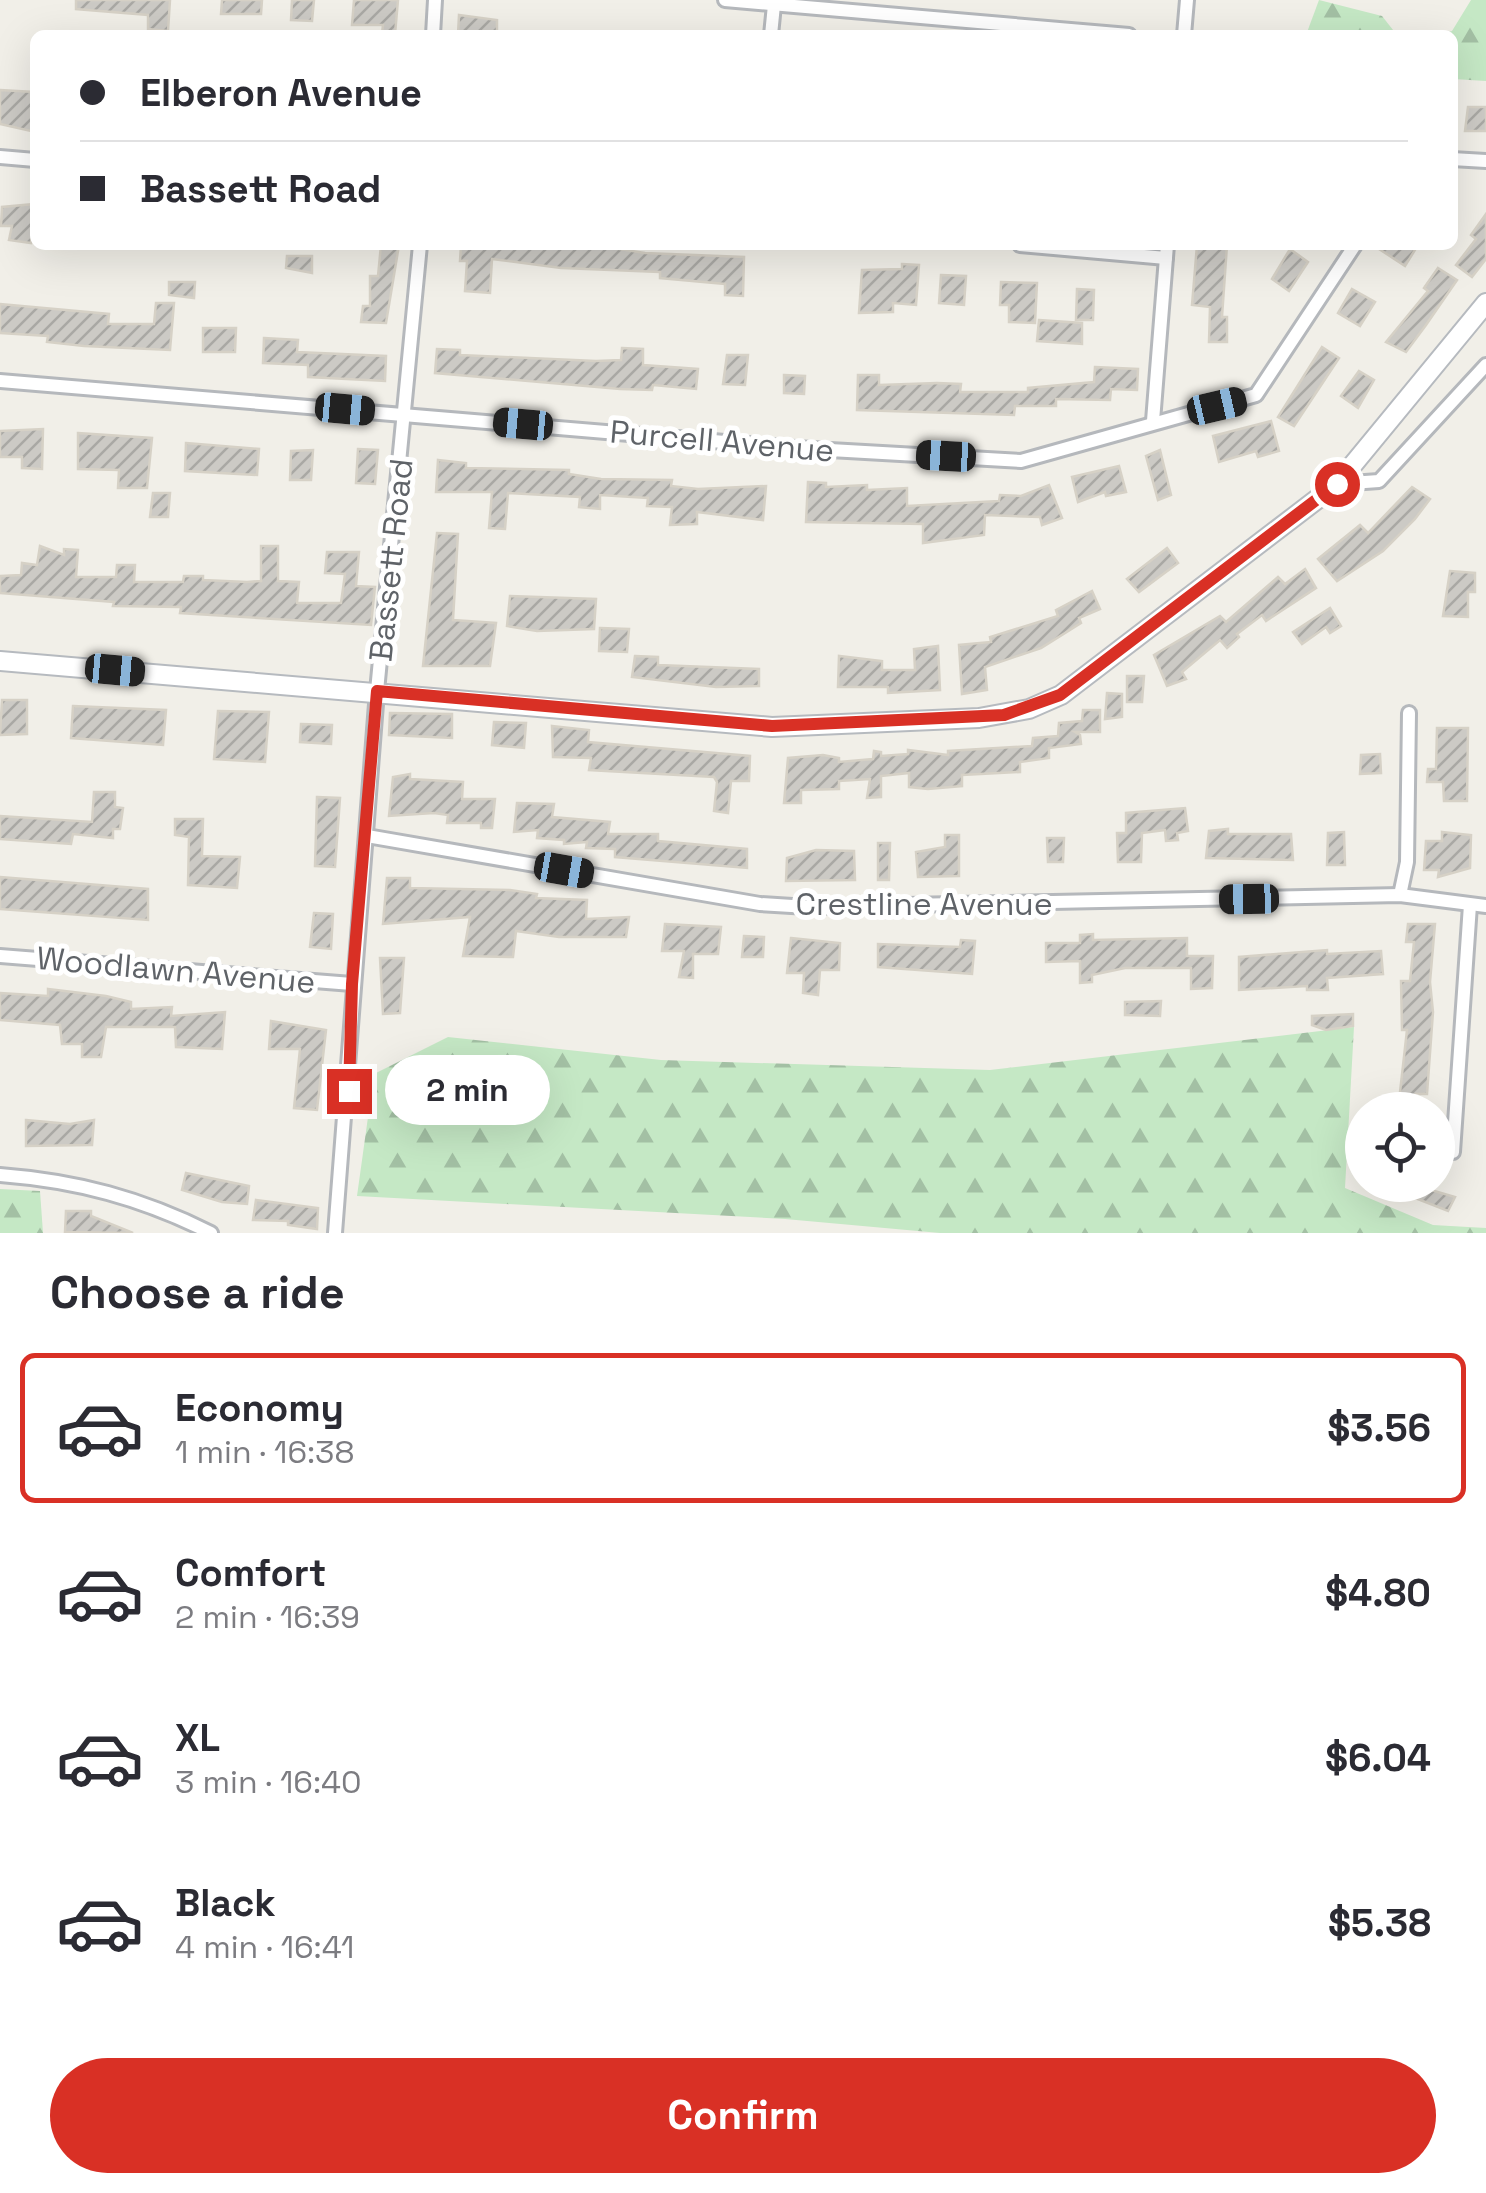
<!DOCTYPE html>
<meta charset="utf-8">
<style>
:root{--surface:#fff;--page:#f2f2f3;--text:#2b2b33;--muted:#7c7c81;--line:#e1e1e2;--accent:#d93025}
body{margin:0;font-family:"Space Grotesk",sans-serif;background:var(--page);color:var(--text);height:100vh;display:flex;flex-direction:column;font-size:38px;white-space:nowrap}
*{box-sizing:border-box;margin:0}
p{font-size:32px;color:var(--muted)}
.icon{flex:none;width:55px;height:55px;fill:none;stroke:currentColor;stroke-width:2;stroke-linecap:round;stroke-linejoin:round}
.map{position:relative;height:1233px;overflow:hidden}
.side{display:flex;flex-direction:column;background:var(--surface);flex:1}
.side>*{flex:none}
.banner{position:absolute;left:30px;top:30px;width:1428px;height:220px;border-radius:15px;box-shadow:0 10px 40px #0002;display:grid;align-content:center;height:220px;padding:0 50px;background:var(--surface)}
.fabs{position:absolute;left:1345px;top:1092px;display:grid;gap:20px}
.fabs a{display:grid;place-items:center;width:110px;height:110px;border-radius:50%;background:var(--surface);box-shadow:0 10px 40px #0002;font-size:50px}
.end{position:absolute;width:45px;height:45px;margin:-22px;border:12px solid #d93025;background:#fff;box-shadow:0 0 0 5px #fff}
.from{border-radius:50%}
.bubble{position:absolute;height:70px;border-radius:35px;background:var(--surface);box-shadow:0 10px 40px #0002;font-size:32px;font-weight:800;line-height:70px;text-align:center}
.car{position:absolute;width:30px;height:60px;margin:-30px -15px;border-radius:12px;box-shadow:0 0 8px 2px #0007;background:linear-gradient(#222 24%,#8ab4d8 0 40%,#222 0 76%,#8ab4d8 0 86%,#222 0)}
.banner b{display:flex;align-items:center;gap:35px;height:95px;font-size:38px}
.banner b+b{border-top:2px solid var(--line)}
.banner i{width:25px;height:25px;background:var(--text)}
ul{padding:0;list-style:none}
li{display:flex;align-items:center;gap:30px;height:150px;margin:0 20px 15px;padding:0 30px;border:5px solid transparent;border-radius:15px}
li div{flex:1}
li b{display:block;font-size:38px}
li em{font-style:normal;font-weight:800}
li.selected{border-color:var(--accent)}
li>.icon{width:90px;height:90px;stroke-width:1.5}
h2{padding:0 50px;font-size:45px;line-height:120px}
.button{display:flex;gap:20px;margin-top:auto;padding:20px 50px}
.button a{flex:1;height:115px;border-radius:60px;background:var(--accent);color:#fff;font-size:40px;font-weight:800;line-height:115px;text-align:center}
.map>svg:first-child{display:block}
.forest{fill:url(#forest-firs)}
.building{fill:url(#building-hatch);stroke:#d6d1c6;stroke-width:2.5}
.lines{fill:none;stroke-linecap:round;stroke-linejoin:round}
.street-casing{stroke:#b5b8bc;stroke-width:18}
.secondary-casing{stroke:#b6babf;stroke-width:22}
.street{stroke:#fff;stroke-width:12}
.secondary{stroke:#fff;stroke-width:18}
.route{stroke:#d93025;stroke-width:12}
.labels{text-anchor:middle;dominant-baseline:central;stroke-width:10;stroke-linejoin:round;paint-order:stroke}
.street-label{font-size:32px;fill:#5f6368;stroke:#fff}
</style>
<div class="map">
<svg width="1486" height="1233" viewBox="0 0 1486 1233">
<defs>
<pattern id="forest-firs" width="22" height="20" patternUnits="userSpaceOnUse" patternTransform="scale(2.5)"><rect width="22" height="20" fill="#c5e8c5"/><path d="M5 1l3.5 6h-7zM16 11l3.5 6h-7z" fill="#a3c0a4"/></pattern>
<pattern id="building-hatch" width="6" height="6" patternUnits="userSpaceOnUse" patternTransform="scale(2.5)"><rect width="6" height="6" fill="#cccac5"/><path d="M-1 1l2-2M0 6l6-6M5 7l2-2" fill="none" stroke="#a9a8a4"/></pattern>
</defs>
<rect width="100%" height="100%" fill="#f1efe8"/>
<g class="forest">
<polygon points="1319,0 1382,16 1397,35 1306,35"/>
<polygon points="1471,0 1486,0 1486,81 1453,79 1452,35 1435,35 1452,31"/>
<polygon points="1354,1027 1345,1188 1433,1225 1486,1228 1486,1233 940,1233 785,1219 357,1196 374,1074 448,1037 661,1060 990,1070"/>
<polygon points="0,1189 40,1191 43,1233 0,1233"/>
</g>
<g class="building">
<polygon points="76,0 170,0 168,31 148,29 148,15 76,9"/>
<polygon points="222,0 262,0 261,14 221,14"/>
<polygon points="292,0 314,0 312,21 291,20"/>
<polygon points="354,0 398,0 395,34 382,34 383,25 352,25"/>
<polygon points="459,15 497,20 497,35 458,35"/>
<polygon points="0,90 34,92 31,131 0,124"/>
<polygon points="1468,107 1486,107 1486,131 1465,131"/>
<polygon points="35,204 31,243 9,240 12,226 1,226 2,207"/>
<polygon points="1486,214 1486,259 1472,277 1456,265 1476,239 1471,235"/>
<polygon points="381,245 399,245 386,323 361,322 363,306 370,306 370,276 378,276"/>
<polygon points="461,245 619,245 619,249 645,253 744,257 743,296 725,295 725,284 660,278 660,272 561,268 492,259 490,293 465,291 467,261 460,261"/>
<polygon points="1197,245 1227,245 1222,317 1227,317 1227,342 1209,342 1210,307 1192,305"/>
<polygon points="1373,245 1418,245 1405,266"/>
<polygon points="1290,249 1308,262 1289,291 1272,279"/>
<polygon points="287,256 312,256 312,273 286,268"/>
<polygon points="902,264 919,265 916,305 893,303 893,312 859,313 862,270 902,269"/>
<polygon points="1438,268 1457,280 1426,325 1406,352 1386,342 1428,291 1424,288"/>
<polygon points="941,275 966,276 964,305 939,303"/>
<polygon points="169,282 195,282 194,298 169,295"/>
<polygon points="1001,282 1037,283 1035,323 1009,322 1009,305 1000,305"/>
<polygon points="1077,289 1094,290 1093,320 1076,320"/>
<polygon points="1352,289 1375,302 1360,326 1338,313"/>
<polygon points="156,303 174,303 170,350 84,346 47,342 48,336 0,333 0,304 109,314 108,324 154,324"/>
<polygon points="1039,320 1082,323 1082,344 1037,341"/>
<polygon points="203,328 236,328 235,352 203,352"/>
<polygon points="264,338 298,340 297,352 386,356 385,381 308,377 308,365 263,363"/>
<polygon points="1322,347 1339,358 1294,426 1278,417"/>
<polygon points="622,348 643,349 643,365 698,369 696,389 653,385 652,390 620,389 435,373 437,349 460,350 460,355 596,361 621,360"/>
<polygon points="727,355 748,355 745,385 723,384"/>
<polygon points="1095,367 1138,369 1137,390 1111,389 1110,400 1056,399 1056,406 1015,406 1014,415 857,410 858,375 879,375 879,385 937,383 961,384 960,392 1028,392 1028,388 1094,382"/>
<polygon points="1359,371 1374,380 1358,408 1341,396"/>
<polygon points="784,375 805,376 804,394 784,393"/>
<polygon points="1271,421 1279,451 1258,457 1256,451 1219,462 1213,436"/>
<polygon points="43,429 42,469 22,468 22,457 0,457 0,431"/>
<polygon points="78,433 152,438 147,488 118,488 119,470 78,469"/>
<polygon points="186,443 259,449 257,475 185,471"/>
<polygon points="358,449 378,450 375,484 356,483"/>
<polygon points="313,450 311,480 290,480 291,451"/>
<polygon points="1160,450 1171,495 1158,500 1146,456"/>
<polygon points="438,460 466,463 466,468 569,470 569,474 601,479 672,480 671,486 698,489 766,486 763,520 697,512 697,524 670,525 672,507 647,506 648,498 600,495 600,509 579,507 580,497 508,493 505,529 489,528 492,492 436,492"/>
<polygon points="1119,466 1126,492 1106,496 1105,492 1078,502 1072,477"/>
<polygon points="808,482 826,483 826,487 867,485 867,490 907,488 907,506 999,501 1000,495 1021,496 1049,485 1062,518 1042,525 1040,517 985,515 984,535 923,543 923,524 806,522"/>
<polygon points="1412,487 1430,499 1415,519 1383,551 1337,581 1318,559 1360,525 1368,533"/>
<polygon points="153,493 170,493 168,517 150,517"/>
<polygon points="437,533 458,534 453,620 496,623 490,666 423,666"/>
<polygon points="40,546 64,555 64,549 78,550 76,577 116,577 117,565 135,565 134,582 183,582 184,576 203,576 203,580 247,582 261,581 261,546 278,546 278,581 299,582 297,603 341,603 345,574 325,573 327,552 359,552 356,586 375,587 371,625 180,613 181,607 113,606 114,602 0,593 0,576 21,575 22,563 37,565"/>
<polygon points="1167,548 1178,563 1139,592 1127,579"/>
<polygon points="1305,569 1316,588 1266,621 1262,615 1237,634 1239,637 1227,648 1220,640 1182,672 1186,679 1167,686 1154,655 1220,616 1226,622 1278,577 1285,584"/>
<polygon points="1450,571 1475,573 1475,592 1468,592 1468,617 1443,616"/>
<polygon points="1092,591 1100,609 1079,618 1081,623 1041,648 985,667 987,690 962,694 959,645 991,642 990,637 1058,616 1056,610"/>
<polygon points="510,596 596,599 594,629 537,631 507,626"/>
<polygon points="1330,608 1341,626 1330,633 1326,627 1302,644 1293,632"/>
<polygon points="600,628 629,629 627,652 599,651"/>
<polygon points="938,646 940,690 888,693 888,687 838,687 839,656 882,661 882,670 915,670 914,649"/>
<polygon points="635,656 658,657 658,665 759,669 759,686 716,687 632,677"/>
<polygon points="1127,676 1144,676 1142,702 1127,702"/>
<polygon points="1107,693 1122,694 1122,717 1105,719"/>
<polygon points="2,700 27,700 27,734 0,735"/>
<polygon points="73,706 166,710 163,745 71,738"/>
<polygon points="1083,710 1100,710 1100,732 1075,732 1080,735 1081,744 1049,748 1049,758 1020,762 1020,772 962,775 962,786 928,789 909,787 909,773 881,776 881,797 867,798 870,779 839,781 839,789 801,790 801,803 784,803 788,758 823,755 839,758 839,762 873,759 874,751 881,752 881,756 908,754 908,750 948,755 948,751 1032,746 1033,738 1058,736 1059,723 1082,721"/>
<polygon points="218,711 269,712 265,762 214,759"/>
<polygon points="390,713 452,714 452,738 389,735"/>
<polygon points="494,722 526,723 524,748 492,745"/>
<polygon points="301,724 332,725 331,744 300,742"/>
<polygon points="552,726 589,730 588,742 750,756 749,781 731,781 728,813 714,811 717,782 714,777 589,770 591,758 553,757"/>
<polygon points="1437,728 1468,728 1467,801 1444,801 1443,782 1427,782 1428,769 1436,769"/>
<polygon points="1380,754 1381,773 1360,774 1361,755"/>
<polygon points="410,774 410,779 463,782 462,799 495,799 492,828 481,828 481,823 447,823 448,815 434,813 389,816 393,777"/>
<polygon points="94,792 115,792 115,807 123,808 120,829 113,829 113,838 73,834 71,844 0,839 0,816 92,822"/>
<polygon points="317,797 340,798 335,867 315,866"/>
<polygon points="517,803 554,804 552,817 610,822 608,834 658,834 658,841 747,849 747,868 615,857 615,849 586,848 587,842 564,844 564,840 537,838 538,830 514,832"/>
<polygon points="1185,808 1188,831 1177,833 1178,840 1166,841 1165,830 1142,833 1141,862 1118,862 1117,833 1126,833 1126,813"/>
<polygon points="175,819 203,819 202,856 240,857 237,888 188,885 189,837 175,835"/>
<polygon points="1228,829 1228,834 1291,834 1293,860 1206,858 1209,831"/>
<polygon points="1344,832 1345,865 1327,865 1328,833"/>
<polygon points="1442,832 1471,835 1470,868 1438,877 1439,870 1424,870 1426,841 1442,841"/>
<polygon points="945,835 959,835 959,876 918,877 916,852 945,847"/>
<polygon points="1047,838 1064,838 1063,862 1048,862"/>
<polygon points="878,843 890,843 889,880 878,880"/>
<polygon points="816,850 854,851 855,880 786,881 787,858"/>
<polygon points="0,877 148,889 148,920 0,909"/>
<polygon points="387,878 410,878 410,888 510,890 537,894 536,898 587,900 586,919 629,917 626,937 559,937 516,931 513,957 463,956 470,917 383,924"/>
<polygon points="314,913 333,914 331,949 310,947"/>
<polygon points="665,924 721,927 718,954 693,954 693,978 679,977 684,951 662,951"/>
<polygon points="1408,924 1435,924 1430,982 1433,1012 1427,1094 1416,1094 1416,1110 1398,1110 1407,1030 1402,1030 1401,981 1410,981 1414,942 1406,942"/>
<polygon points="1093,934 1093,940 1187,938 1187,956 1213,956 1212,988 1191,989 1191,968 1125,968 1092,975 1092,982 1080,983 1080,961 1046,962 1046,943 1080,943 1080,935"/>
<polygon points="744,936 764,937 763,957 742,957"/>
<polygon points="791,938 840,943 839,970 820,970 818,995 803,993 804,973 787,973"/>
<polygon points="961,940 975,941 972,974 878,967 878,944 960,947"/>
<polygon points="1327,950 1327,954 1381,951 1383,974 1327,978 1328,990 1307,990 1307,986 1239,990 1239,957"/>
<polygon points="380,958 404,958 400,1013 383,1014"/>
<polygon points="48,989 106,996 131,1002 131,1009 172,1007 171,1016 225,1012 222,1049 176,1047 175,1027 106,1027 101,1057 82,1057 82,1044 62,1044 60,1025 0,1020 0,993 48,996"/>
<polygon points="1161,1001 1160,1016 1125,1015 1125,1002"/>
<polygon points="1353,1014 1353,1026 1326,1030 1312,1025 1312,1016"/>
<polygon points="271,1021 326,1030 317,1110 294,1108 300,1049 269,1049"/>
<polygon points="26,1120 70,1124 94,1120 92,1145 26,1146"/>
<polygon points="186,1173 249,1186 247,1204 222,1202 182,1190"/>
<polygon points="1414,1185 1455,1197 1448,1211 1410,1196"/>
<polygon points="256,1200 318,1208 317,1229 288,1225 288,1221 253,1220"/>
<polygon points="66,1211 91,1211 91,1216 133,1233 65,1232"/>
</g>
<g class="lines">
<defs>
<g id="street">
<polyline points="725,0 1129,35"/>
<polyline points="433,35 435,0"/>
<polyline points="771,35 774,5"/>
<polyline points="1184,35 1187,0"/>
<polyline points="0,157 35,160"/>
<polyline points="1452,159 1486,161"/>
<polyline points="1020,245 1166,258"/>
<polyline points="0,381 795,448 1021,461 1256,395 1355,245"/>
<polyline points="1153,421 1167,245"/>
<polyline points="1337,484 1379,481 1486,365"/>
<polyline points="367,836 760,904 808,907 1400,895 1486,906"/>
<polyline points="1400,895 1407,862 1409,713"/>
<polyline points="0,956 352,984"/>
<polyline points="1453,1152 1470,905"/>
<path d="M 0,1175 C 77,1181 141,1198 211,1233"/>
<polyline points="335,1233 377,691 420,245"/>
</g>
<polyline id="secondary" points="0,661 772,727 979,718 1029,709 1061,695 1337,484 1486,303"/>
</defs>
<use href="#street" class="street-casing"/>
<use href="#secondary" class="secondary-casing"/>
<use href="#street" class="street"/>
<use href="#secondary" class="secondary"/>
</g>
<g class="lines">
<polyline class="route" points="349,1091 352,984 377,691 772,726 1004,715 1060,695 1337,484"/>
</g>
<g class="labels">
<g class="street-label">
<text transform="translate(722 441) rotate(5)">Purcell Avenue</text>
<text transform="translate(391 560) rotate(-84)">Bassett Road</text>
<text x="924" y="904">Crestline Avenue</text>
<text transform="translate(176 970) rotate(5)">Woodlawn Avenue</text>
</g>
</g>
</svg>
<div class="fabs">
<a><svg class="icon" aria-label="locate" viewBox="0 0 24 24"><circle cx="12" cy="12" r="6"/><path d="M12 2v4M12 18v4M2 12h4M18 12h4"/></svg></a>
</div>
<i class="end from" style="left:1337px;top:484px"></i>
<i class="end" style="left:349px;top:1091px"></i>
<div class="bubble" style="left:385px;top:1055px;width:165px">2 min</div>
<i class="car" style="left:1217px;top:406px;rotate:77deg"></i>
<i class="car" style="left:345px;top:409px;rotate:95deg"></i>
<i class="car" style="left:523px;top:424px;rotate:275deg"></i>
<i class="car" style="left:946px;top:456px;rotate:273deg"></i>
<i class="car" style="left:115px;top:670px;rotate:95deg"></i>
<i class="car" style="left:564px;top:870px;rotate:100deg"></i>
<i class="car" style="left:1249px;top:899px;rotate:269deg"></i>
<div class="banner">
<b><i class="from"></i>Elberon Avenue</b>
<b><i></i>Bassett Road</b>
</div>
</div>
<section class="side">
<h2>Choose a ride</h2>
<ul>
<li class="selected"><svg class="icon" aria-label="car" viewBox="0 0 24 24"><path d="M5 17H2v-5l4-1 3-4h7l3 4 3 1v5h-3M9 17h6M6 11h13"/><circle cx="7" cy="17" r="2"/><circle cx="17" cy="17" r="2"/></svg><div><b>Economy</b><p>1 min · 16:38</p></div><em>$3.56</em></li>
<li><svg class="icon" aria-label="car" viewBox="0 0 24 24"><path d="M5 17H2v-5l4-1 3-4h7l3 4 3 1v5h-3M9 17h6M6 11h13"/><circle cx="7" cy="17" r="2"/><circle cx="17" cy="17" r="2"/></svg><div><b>Comfort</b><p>2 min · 16:39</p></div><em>$4.80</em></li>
<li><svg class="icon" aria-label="car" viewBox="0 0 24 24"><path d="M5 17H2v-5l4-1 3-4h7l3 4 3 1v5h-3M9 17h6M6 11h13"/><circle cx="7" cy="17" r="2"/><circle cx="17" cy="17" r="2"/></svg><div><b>XL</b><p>3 min · 16:40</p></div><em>$6.04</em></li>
<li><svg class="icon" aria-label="car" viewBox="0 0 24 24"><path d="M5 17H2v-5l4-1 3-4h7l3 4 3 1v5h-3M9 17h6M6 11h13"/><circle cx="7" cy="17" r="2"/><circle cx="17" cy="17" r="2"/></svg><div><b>Black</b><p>4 min · 16:41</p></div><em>$5.38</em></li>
</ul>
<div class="button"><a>Confirm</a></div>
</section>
